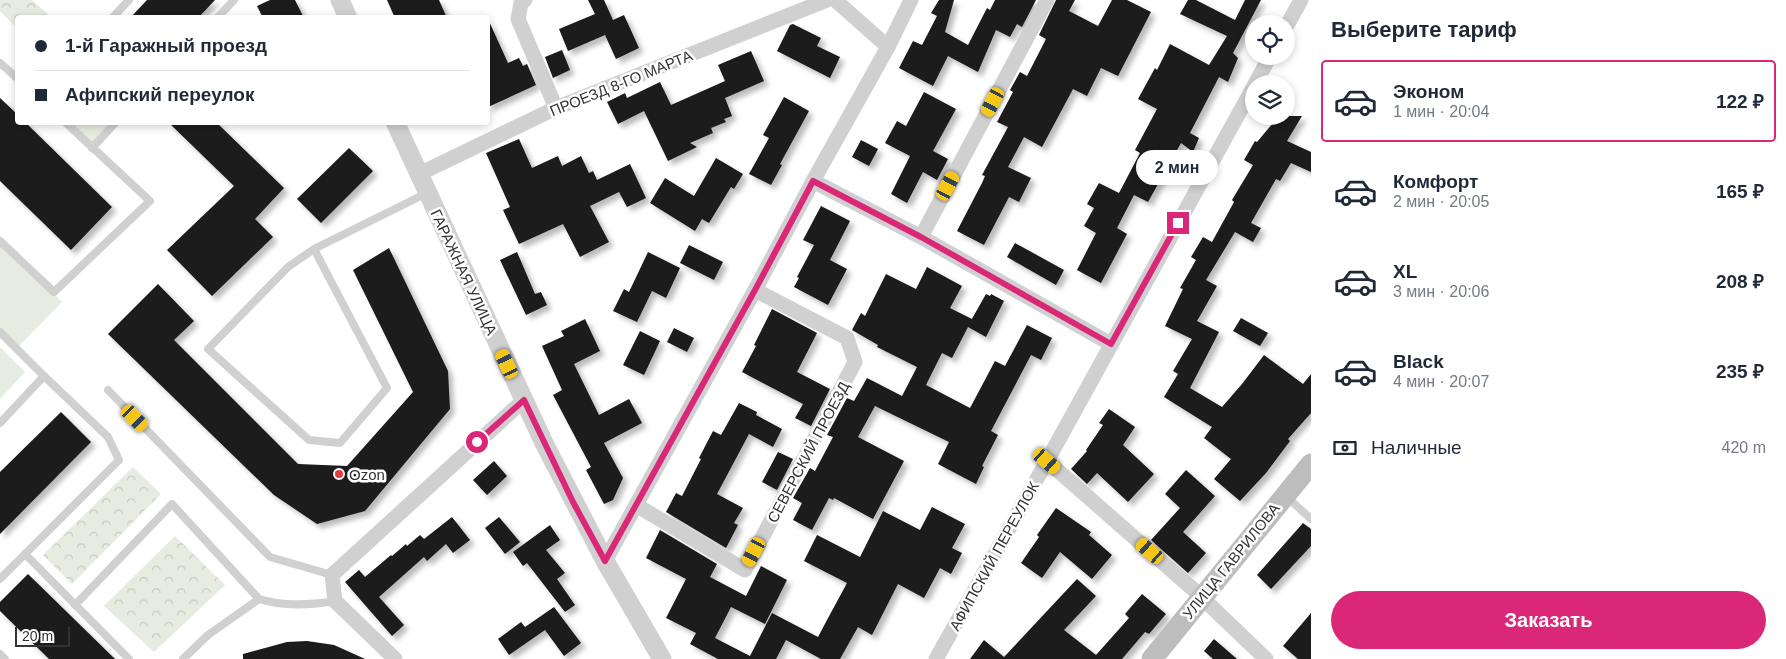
<!DOCTYPE html>
<html lang="ru">
<meta charset="utf-8">
<style>
:root{--surface:#fff;--page:#f6f6f7;--text:#1f2937;--muted:#747a83;--line:#e0e1e3;--accent:#db2777}
body{margin:0;font-family:Arial,sans-serif;background:var(--page);color:var(--text);height:100vh;display:flex;flex-direction:column;font-size:19px;white-space:nowrap}
*{box-sizing:border-box;margin:0}
p{font-size:16px;color:var(--muted)}
.icon{flex:none;width:28px;height:28px;fill:none;stroke:currentColor;stroke-width:2;stroke-linecap:round;stroke-linejoin:round}
.map{position:relative;flex:1;overflow:hidden}
.side{display:flex;flex-direction:column;background:var(--surface);width:475px}
.side>*{flex:none}
.top-card{position:absolute;left:15px;top:15px;width:475px;height:110px;border-radius:5px;box-shadow:0 2px 8px #0003;display:grid;align-content:center;height:110px;padding:0 20px;background:var(--surface)}
.fabs{position:absolute;left:1245px;top:15px;display:grid;gap:10px}
.fabs a{display:grid;place-items:center;width:50px;height:50px;border-radius:50%;background:var(--surface);box-shadow:0 2px 8px #0003;font-size:25px}
.scale{position:absolute;left:15px;bottom:12px;width:55px;box-sizing:border-box;padding-left:5px;border:2px solid #333;border-top:0;font-size:14px;line-height:18px;white-space:nowrap;color:#333;-webkit-text-stroke:4px #fff;paint-order:stroke}
.end{position:absolute;width:22px;height:22px;margin:-11px;border:6px solid #db2777;background:#fff;box-shadow:0 0 0 2px #fff}
.from{border-radius:50%}
.bubble{position:absolute;height:35px;border-radius:18px;background:var(--surface);box-shadow:0 2px 8px #0003;font-size:16px;font-weight:700;line-height:35px;text-align:center}
.car{position:absolute;width:15px;height:30px;margin:-15px -8px;border-radius:6px;box-shadow:0 0 4px 1px #0007;background:linear-gradient(#f5c518 24%,#345 0 40%,#f5c518 0 76%,#345 0 86%,#f5c518 0)}
.top-card b{display:flex;align-items:center;gap:18px;height:48px;font-size:19px}
.top-card b+b{border-top:1px solid var(--line)}
.top-card i{width:12px;height:12px;background:var(--text)}
ul{padding:0;list-style:none}
li{display:flex;align-items:center;gap:15px;height:82px;margin:0 10px 8px;padding:0 10px;border:2px solid transparent;border-radius:5px}
li div{flex:1}
li b{display:block;font-size:19px}
li em{font-style:normal;font-weight:700}
li.current{border-color:var(--accent)}
li>.icon{width:45px;height:45px;stroke-width:1.5}
h2{padding:0 20px;font-size:22px;line-height:60px}
.pay{display:flex;align-items:center;gap:12px;height:55px;padding:0 20px;font-size:19px}
.pay p{margin-inline-start:auto}
.action{display:flex;gap:10px;margin-top:auto;padding:10px 20px}
.action a{flex:1;height:58px;border-radius:30px;background:var(--accent);color:#fff;font-size:20px;font-weight:700;line-height:58px;text-align:center}
main{display:flex;flex:1;min-height:0}
.map>svg:first-child{display:block}
.grass{fill:#e6ecdf}
.forest{fill:url(#forest-crowns)}
.building{fill:#1a1a1a;filter:url(#shadow)}
.lines{fill:none;stroke-linecap:round;stroke-linejoin:round}
.service{stroke:#d0d0d0;stroke-width:8}
.minor{stroke:#d0d0d0;stroke-width:15}
.tertiary{stroke:#d0d0d0;stroke-width:19}
.secondary{stroke:#bdbdbd;stroke-width:21}
.route{stroke:#db2777;stroke-width:6}
.poi-dot{fill:#e63946;stroke:#fff;stroke-width:2}
.labels{text-anchor:middle;dominant-baseline:central;stroke-width:5;stroke-linejoin:round;paint-order:stroke}
.street-label{font-size:15px;fill:#333;stroke:#fff}
.poi-label{font-size:15px;fill:#333;stroke:#fff;text-anchor:start}
</style>
<main>
<div class="map">
<svg width="1311" height="659" viewBox="0 0 1311 659">
<defs>
<pattern id="forest-crowns" width="20" height="18" patternUnits="userSpaceOnUse" patternTransform="scale(1.25)"><rect width="20" height="18" fill="#e6ecdf"/><path d="M2 6a3 3 0 1 1 6 0M12 15a3 3 0 1 1 6 0" fill="none" stroke="#c6cbc0"/></pattern>
<filter id="shadow"><feDropShadow dx="4.5" dy="4.5" stdDeviation="2.5" flood-color="#0004"/></filter>
</defs>
<rect width="100%" height="100%" fill="#fff"/>
<g class="grass">
<polygon points="65,123 116,123 92,148"/>
<polygon points="0,241 62,302 17,348 0,332"/>
<polygon points="0,347 25,372 0,399"/>
</g>
<g class="forest">
<polygon points="0,0 32,0 51,17 18,18 17,28 0,11"/>
<polygon points="133,467 161,494 72,584 43,555"/>
<polygon points="175,536 225,585 154,652 104,606"/>
</g>
<g class="building">
<polygon points="147,0 215,0 198,18 130,18"/>
<polygon points="270,0 295,0 304,18 263,18 257,6"/>
<polygon points="387,0 439,0 447,18 395,18"/>
<polygon points="588,0 604,0 613,20 624,15 639,48 616,59 605,35 568,51 559,29 595,14"/>
<polygon points="939,0 954,0 945,32 968,45 987,8 990,10 995,0 1036,0 1022,27 1017,24 1010,37 996,30 978,72 948,56 933,86 899,68 913,41 922,45 937,16 931,13"/>
<polygon points="1056,0 1075,0 1069,11 1098,26 1112,0 1127,0 1151,12 1118,76 1101,68 1087,96 1073,89 1042,147 1024,137 1008,167 1031,178 1019,202 1009,197 984,245 957,231 982,183 985,176 982,175 1008,127 997,122 1013,92 1010,90 1020,72 1027,76 1046,39 1039,35"/>
<polygon points="1188,0 1196,0 1235,20 1245,0 1261,0 1233,53 1238,58 1228,82 1219,77 1190,133 1199,138 1193,152 1181,143 1148,202 1134,195 1117,228 1127,234 1101,283 1077,270 1096,233 1084,226 1094,208 1087,204 1099,183 1119,193 1140,153 1135,150 1157,109 1138,99 1155,68 1157,70 1170,44 1209,65 1227,36 1180,14"/>
<polygon points="488,19 508,63 519,58 523,66 527,64 536,85 488,107"/>
<polygon points="793,24 821,38 817,46 840,57 830,78 777,51 790,25"/>
<polygon points="562,50 570,70 553,78 545,57"/>
<polygon points="751,51 764,81 725,98 732,116 724,119 726,122 711,128 713,133 690,143 697,147 668,161 644,111 618,124 607,102 625,93 627,98 660,82 671,105 725,81 718,65"/>
<polygon points="924,92 956,109 933,151 948,159 937,180 923,172 907,203 891,194 910,156 885,143 897,121 906,126"/>
<polygon points="784,97 809,111 780,164 782,165 771,185 749,174 769,138 763,135"/>
<polygon points="0,98 18,115 18,122 25,122 112,207 71,250 0,181"/>
<polygon points="1279,116 1302,116 1287,141 1311,152 1311,172 1291,163 1280,181 1276,179 1251,223 1261,228 1253,242 1235,232 1206,280 1217,286 1197,321 1219,332 1190,388 1222,407 1242,384 1264,355 1303,384 1311,374 1311,413 1288,439 1290,441 1266,473 1240,501 1214,479 1231,459 1204,438 1212,427 1164,397 1178,374 1173,371 1192,339 1165,326 1183,289 1180,288 1196,260 1191,257 1203,237 1212,242 1234,202 1232,200 1253,165 1244,160 1255,141 1257,142"/>
<polygon points="168,122 216,122 284,188 255,219 273,237 212,296 167,250 234,186"/>
<polygon points="519,139 532,168 558,156 562,166 581,156 589,173 593,171 597,180 630,164 646,198 627,207 619,192 590,206 609,242 580,257 563,224 519,244 503,210 510,207 486,153"/>
<polygon points="861,140 878,149 869,166 852,157"/>
<polygon points="349,148 373,171 321,223 297,199"/>
<polygon points="716,158 743,174 734,189 731,187 709,223 702,219 695,231 650,203 665,178 694,196"/>
<polygon points="821,206 850,221 830,260 847,269 828,305 794,287 799,278 797,277 814,245 803,240"/>
<polygon points="1015,243 1064,270 1056,285 1007,257"/>
<polygon points="689,245 723,262 714,280 680,263"/>
<polygon points="389,248 448,371 450,409 365,511 317,524 274,495 108,334 158,284 194,321 174,340 298,464 347,466 413,392 353,270"/>
<polygon points="517,252 535,294 541,292 547,305 526,315 500,260"/>
<polygon points="648,252 680,268 666,298 652,291 637,322 613,311 624,289 629,292"/>
<polygon points="927,267 962,286 950,308 972,319 969,324 986,294 990,296 991,294 1004,301 986,337 968,327 952,358 942,353 926,385 970,408 995,361 1005,366 1027,325 1052,338 1041,360 1031,355 991,431 998,435 982,466 984,467 976,484 938,464 949,442 875,406 858,437 904,461 873,519 834,498 833,500 829,498 812,530 793,520 802,503 793,498 810,468 815,471 833,437 827,435 847,398 854,401 867,378 902,396 917,367 877,347 878,345 852,330 861,313 865,316 886,274 916,289"/>
<polygon points="772,309 817,333 797,372 830,389 811,426 795,418 803,404 742,372 756,346 754,345"/>
<polygon points="1241,318 1268,333 1260,346 1233,331"/>
<polygon points="585,319 600,351 574,364 599,415 629,399 642,423 604,443 623,478 613,500 604,504 586,470 591,467 553,395 562,390 542,346 564,336 561,331"/>
<polygon points="674,328 694,338 687,352 667,342"/>
<polygon points="640,331 660,341 644,375 623,365"/>
<polygon points="739,403 757,412 756,415 782,429 773,447 749,434 717,494 743,508 734,523 738,525 726,548 666,512 676,493 682,496 701,459 699,458 713,431 721,435"/>
<polygon points="1109,409 1135,427 1123,445 1154,474 1128,502 1097,473 1087,484 1071,469 1087,451 1086,450 1103,425 1099,423"/>
<polygon points="61,412 91,442 0,534 0,472"/>
<polygon points="778,452 793,459 777,490 762,482"/>
<polygon points="494,461 507,476 487,495 473,480"/>
<polygon points="1186,470 1215,496 1183,532 1206,553 1188,573 1151,540 1180,508 1165,494"/>
<polygon points="932,507 965,524 952,548 962,553 951,574 940,568 924,598 898,584 872,635 858,627 840,659 821,659 786,640 776,659 718,659 690,644 696,633 666,618 686,579 646,558 660,530 717,564 710,577 746,596 761,566 787,580 765,624 731,607 715,638 750,656 772,613 818,637 827,620 847,583 804,561 817,535 860,557 883,511 920,530"/>
<polygon points="1056,508 1091,532 1089,535 1112,555 1092,579 1060,552 1042,578 1021,563 1039,537 1037,535"/>
<polygon points="452,517 470,540 453,553 446,544 427,561 424,557 379,597 404,625 392,636 345,582 359,570 365,577 391,555 392,556 406,544 407,546 420,535 424,539"/>
<polygon points="499,517 520,542 505,554 485,528"/>
<polygon points="1303,523 1311,529 1311,546 1271,589 1257,575"/>
<polygon points="550,525 560,540 546,550 565,573 557,579 575,605 565,612 527,563 523,566 513,552"/>
<polygon points="28,574 115,659 49,659 0,611 0,602"/>
<polygon points="1077,579 1096,596 1064,630 1096,655 1129,618 1125,614 1142,594 1166,614 1149,634 1145,632 1122,659 970,659 984,640 1004,657"/>
<polygon points="554,607 581,643 564,656 545,630 509,655 498,639 521,622 525,627"/>
<polygon points="1311,613 1311,659 1298,659 1283,646"/>
<polygon points="1214,639 1237,659 1213,659 1204,651"/>
<polygon points="307,641 334,645 365,659 243,659 243,654 287,642"/>
</g>
<g class="lines">
<g class="service">
<polyline points="112,18 129,0"/>
<polyline points="217,18 234,0"/>
<polyline points="0,63 18,79"/>
<polyline points="92,148 116,122"/>
<polyline points="0,241 54,292 150,201 65,122"/>
<polyline points="314,249 288,267 208,349 309,440 340,443 387,388 314,249 427,193"/>
<polyline points="0,332 44,376"/>
<polyline points="108,390 270,557 332,575"/>
<polyline points="0,423 44,376 108,437 119,460 25,554 129,659"/>
<polyline points="1287,497 1311,519"/>
<polyline points="0,579 25,554"/>
<polyline points="75,605 172,504 259,599"/>
<polyline points="0,654 5,659"/>
<path d="M 183,659 L 208,635 L 259,599 C 284,607 310,605 335,601"/>
</g>
<g class="minor">
<polyline points="525,0 521,3 518,19 556,108"/>
<polyline points="835,0 888,47"/>
<polyline points="1286,27 1301,0"/>
<polyline points="1255,84 1270,56"/>
<polyline points="419,174 556,108 827,0"/>
<polyline points="813,181 921,237 1111,344"/>
<polyline points="921,237 1047,0"/>
<polyline points="1047,461 1194,590 1266,659"/>
<polyline points="636,505 745,570 855,362 847,338 755,290"/>
<polyline points="605,561 755,290 813,181 888,47 911,0"/>
<polyline points="395,659 335,601 332,575 524,400"/>
<polyline points="936,659 1047,461 1254,86"/>
</g>
<g class="tertiary">
<polyline points="340,0 348,18"/>
<polyline points="395,122 544,443 605,561 662,659"/>
</g>
<polyline class="secondary" points="1152,659 1311,464"/>
</g>
<g class="lines">
<polyline class="route" points="477,442 524,400 573,502 605,561 755,290 813,181 921,237 1111,344 1178,223"/>
</g>
<circle class="poi-dot" cx="339" cy="474" r="5"/>
<g class="labels">
<g class="street-label">
<text transform="translate(621 83) rotate(-22)">ПРОЕЗД 8-ГО МАРТА</text>
<text transform="translate(464 272) rotate(65)">ГАРАЖНАЯ УЛИЦА</text>
<text transform="translate(808 452) rotate(-62)">СЕВЕРСКИЙ ПРОЕЗД</text>
<text transform="translate(994 556) rotate(-61)">АФИПСКИЙ ПЕРЕУЛОК</text>
<text transform="translate(1231 561) rotate(-51)">УЛИЦА ГАВРИЛОВА</text>
</g>
<g class="poi-label">
<text x="349" y="474">Ozon</text>
</g>
</g>
</svg>
<div class="fabs">
<a><svg class="icon" aria-label="locate" viewBox="0 0 24 24"><circle cx="12" cy="12" r="6"/><path d="M12 2v4M12 18v4M2 12h4M18 12h4"/></svg></a>
<a><svg class="icon" aria-label="layers" viewBox="0 0 24 24"><path d="M12 4l9 5-9 5-9-5zM3 14l9 5 9-5"/></svg></a>
</div>
<div class="scale">20 m</div>
<i class="end from" style="left:477px;top:442px"></i>
<i class="end" style="left:1178px;top:223px"></i>
<div class="bubble" style="left:1136px;top:150px;width:82px">2 мин</div>
<i class="car" style="left:993px;top:102px;rotate:208deg"></i>
<i class="car" style="left:948px;top:186px;rotate:28deg"></i>
<i class="car" style="left:507px;top:364px;rotate:335deg"></i>
<i class="car" style="left:135px;top:418px;rotate:136deg"></i>
<i class="car" style="left:1047px;top:461px;rotate:131deg"></i>
<i class="car" style="left:1150px;top:551px;rotate:311deg"></i>
<i class="car" style="left:754px;top:552px;rotate:208deg"></i>
<div class="top-card">
<b><i class="from"></i>1-й Гаражный проезд</b>
<b><i></i>Афипский переулок</b>
</div>
</div>
<section class="side">
<h2>Выберите тариф</h2>
<ul>
<li class="current"><svg class="icon" aria-label="car" viewBox="0 0 24 24"><path d="M5 17H2v-5l4-1 3-4h7l3 4 3 1v5h-3M9 17h6M6 11h13"/><circle cx="7" cy="17" r="2"/><circle cx="17" cy="17" r="2"/></svg><div><b>Эконом</b><p>1 мин · 20:04</p></div><em>122 ₽</em></li>
<li><svg class="icon" aria-label="car" viewBox="0 0 24 24"><path d="M5 17H2v-5l4-1 3-4h7l3 4 3 1v5h-3M9 17h6M6 11h13"/><circle cx="7" cy="17" r="2"/><circle cx="17" cy="17" r="2"/></svg><div><b>Комфорт</b><p>2 мин · 20:05</p></div><em>165 ₽</em></li>
<li><svg class="icon" aria-label="car" viewBox="0 0 24 24"><path d="M5 17H2v-5l4-1 3-4h7l3 4 3 1v5h-3M9 17h6M6 11h13"/><circle cx="7" cy="17" r="2"/><circle cx="17" cy="17" r="2"/></svg><div><b>XL</b><p>3 мин · 20:06</p></div><em>208 ₽</em></li>
<li><svg class="icon" aria-label="car" viewBox="0 0 24 24"><path d="M5 17H2v-5l4-1 3-4h7l3 4 3 1v5h-3M9 17h6M6 11h13"/><circle cx="7" cy="17" r="2"/><circle cx="17" cy="17" r="2"/></svg><div><b>Black</b><p>4 мин · 20:07</p></div><em>235 ₽</em></li>
</ul>
<div class="pay"><svg class="icon" aria-label="cash" viewBox="0 0 24 24"><path d="M3 7h18v10H3z"/><circle cx="12" cy="12" r="2"/></svg>Наличные<p>420 m</p></div>
<div class="action"><a>Заказать</a></div>
</section>
</main>
